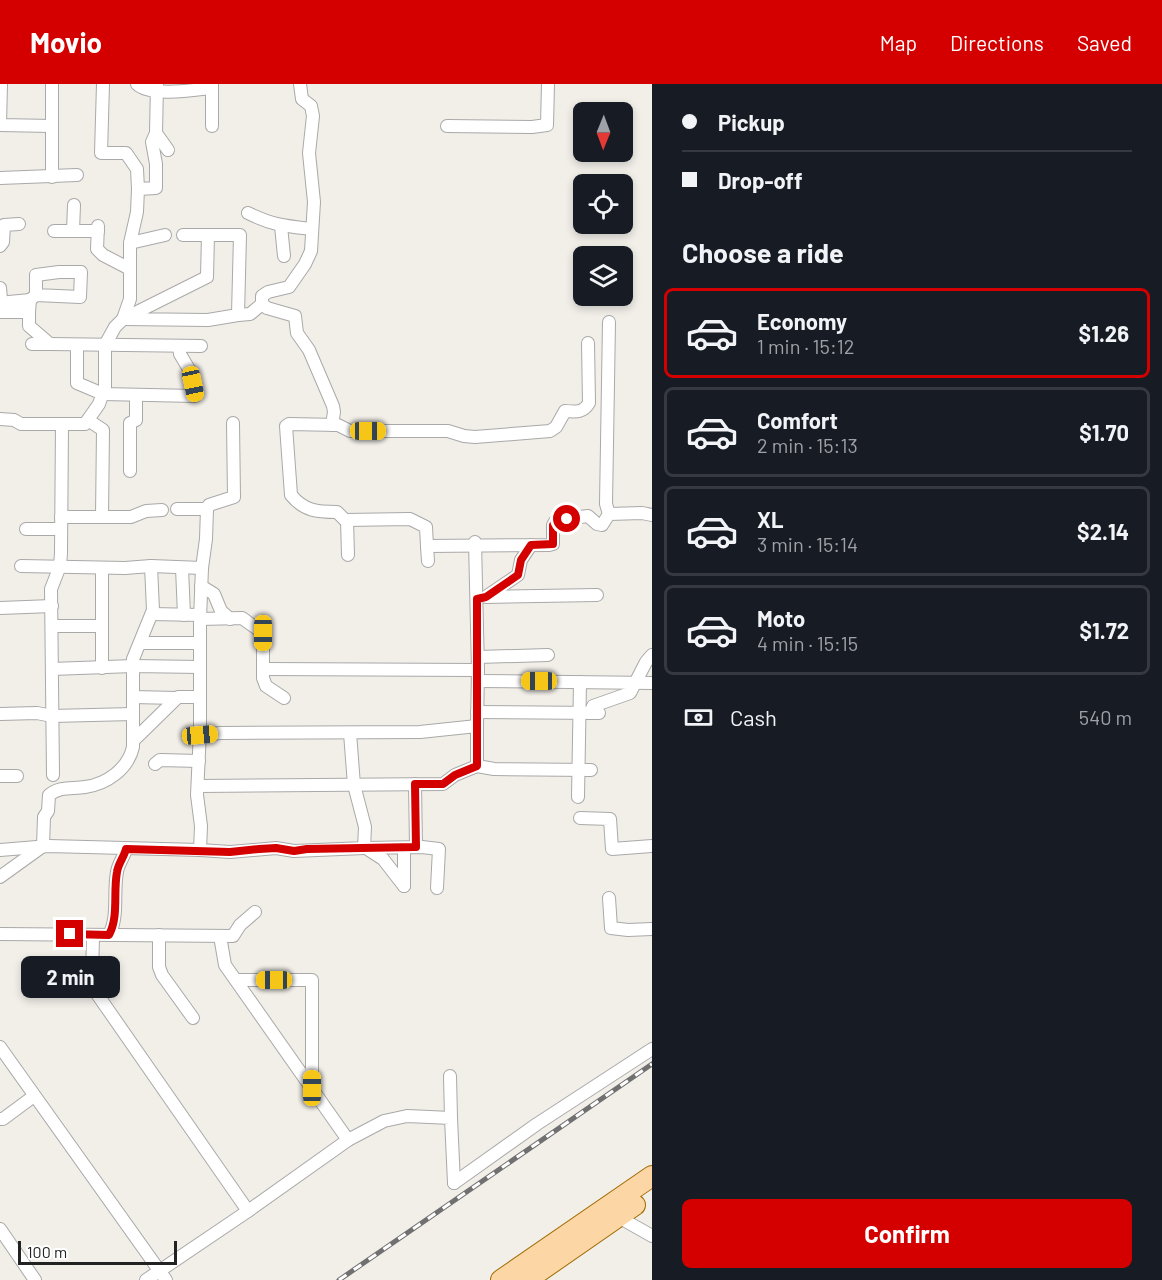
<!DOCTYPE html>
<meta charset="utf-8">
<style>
:root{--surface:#171b24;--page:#242831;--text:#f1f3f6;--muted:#9ea1a6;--line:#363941;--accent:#d40000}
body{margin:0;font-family:Barlow,sans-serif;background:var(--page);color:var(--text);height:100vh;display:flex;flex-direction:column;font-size:22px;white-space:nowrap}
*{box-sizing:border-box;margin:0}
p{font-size:20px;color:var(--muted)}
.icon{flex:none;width:33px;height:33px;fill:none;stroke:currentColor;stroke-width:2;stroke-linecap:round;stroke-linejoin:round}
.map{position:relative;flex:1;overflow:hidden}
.sheet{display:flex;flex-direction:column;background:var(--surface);width:510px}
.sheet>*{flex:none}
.top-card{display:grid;align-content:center;height:132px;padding:0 30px;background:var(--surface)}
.needle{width:39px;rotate:181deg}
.buttons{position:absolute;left:573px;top:18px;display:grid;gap:12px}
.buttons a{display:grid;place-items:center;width:60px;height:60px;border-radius:9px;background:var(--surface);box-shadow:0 3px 9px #0003;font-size:30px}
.scale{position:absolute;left:18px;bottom:15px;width:159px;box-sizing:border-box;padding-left:6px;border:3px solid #222;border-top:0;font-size:16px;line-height:21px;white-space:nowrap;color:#222;-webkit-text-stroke:4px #fff;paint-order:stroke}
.end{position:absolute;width:27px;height:27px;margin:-14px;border:8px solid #d40000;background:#fff;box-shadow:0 0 0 3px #fff}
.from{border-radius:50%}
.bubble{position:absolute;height:42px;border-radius:9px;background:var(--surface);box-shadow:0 3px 9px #0003;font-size:20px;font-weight:700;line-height:42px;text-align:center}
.car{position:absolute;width:18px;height:36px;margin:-18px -9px;border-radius:8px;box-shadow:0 0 4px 2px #0007;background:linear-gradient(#f5c518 24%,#345 0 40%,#f5c518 0 76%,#345 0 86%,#f5c518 0)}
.top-card b{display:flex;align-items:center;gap:21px;height:57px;font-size:22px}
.top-card b+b{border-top:2px solid var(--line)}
.top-card i{width:15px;height:15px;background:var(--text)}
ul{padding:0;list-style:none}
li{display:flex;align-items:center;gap:18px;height:90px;margin:0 12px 9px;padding:0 18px;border:3px solid var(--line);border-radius:9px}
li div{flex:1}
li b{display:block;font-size:22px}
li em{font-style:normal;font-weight:700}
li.on{border-color:var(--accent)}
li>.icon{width:54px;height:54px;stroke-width:1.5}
h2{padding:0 30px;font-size:27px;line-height:72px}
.pay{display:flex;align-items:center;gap:15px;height:66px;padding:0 30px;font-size:22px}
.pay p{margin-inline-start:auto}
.action{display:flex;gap:12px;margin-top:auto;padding:12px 30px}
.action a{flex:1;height:69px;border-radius:9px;background:var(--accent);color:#fff;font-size:24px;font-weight:700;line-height:69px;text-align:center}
header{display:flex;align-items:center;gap:36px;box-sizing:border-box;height:84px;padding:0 30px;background:var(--accent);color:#fff}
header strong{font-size:28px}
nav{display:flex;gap:33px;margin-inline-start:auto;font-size:21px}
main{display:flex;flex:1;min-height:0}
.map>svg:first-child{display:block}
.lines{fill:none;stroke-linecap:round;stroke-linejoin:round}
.street-casing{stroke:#a9a9a9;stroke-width:14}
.primary-casing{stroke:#a06b00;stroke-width:22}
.street{stroke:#fff;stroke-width:12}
.primary{stroke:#fcd6a4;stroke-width:20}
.rail-casing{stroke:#707070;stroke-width:5}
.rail{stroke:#fff;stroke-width:3;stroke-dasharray:9;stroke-linecap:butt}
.route{stroke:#d40000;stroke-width:8}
</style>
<header>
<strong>Movio</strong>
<nav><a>Map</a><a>Directions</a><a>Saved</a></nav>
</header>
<main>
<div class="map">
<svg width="652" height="1196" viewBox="0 0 652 1196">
<rect width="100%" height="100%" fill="#f2efe9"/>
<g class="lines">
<defs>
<g id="street">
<polyline points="1,0 0,41 52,42"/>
<polyline points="103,0 101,69 126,69 137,85 138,105"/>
<path d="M 137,0 C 151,13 193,6 212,4"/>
<polyline points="300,0 302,15 311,22 313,32 309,69 314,118 311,167 305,180 289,203 268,208 262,212 262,220 267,224 295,232 297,249 309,266 333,322 334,328 332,341"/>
<polyline points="212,42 212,0"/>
<polyline points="447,42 532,43 547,41 548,0"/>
<polyline points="156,49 168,66"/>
<polyline points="52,93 52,0"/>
<polyline points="0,94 77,91"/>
<path d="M 248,129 C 272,141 285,142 312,145"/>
<polyline points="98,142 97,165 103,171 130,185"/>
<polyline points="281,142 284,172"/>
<polyline points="54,147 98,147"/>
<polyline points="73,147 74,121"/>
<polyline points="183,151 208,151"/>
<polygon points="208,151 240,151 238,231 208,236 123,235 207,193"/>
<polyline points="130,159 165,151"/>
<polyline points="0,162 3,158 4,141 19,140"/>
<polyline points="0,204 1,215 7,220"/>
<polyline points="0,224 9,218 30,216"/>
<polyline points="0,228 29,228 30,216 36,211 80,213 81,188 59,188 36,191 36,211"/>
<polyline points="29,228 29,242 50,260 32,260"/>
<polyline points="238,231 250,230 262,220"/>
<path d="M 588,259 L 589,319 C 583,329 576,328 565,327 L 556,343 L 550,347 L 475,353 L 464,352 L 448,347 L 350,347 L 338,341 L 289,340 L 286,342 L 291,411 C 304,427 317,428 337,428 L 345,436 L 410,435 L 426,443 L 427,462 L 549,461 L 553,460 L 553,441 L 556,436 L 588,432 L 597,440 L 602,441 L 609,430 L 642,429 L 652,431"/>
<polyline points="50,260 201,262"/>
<polyline points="77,261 77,299 103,310 195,312 190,287 180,270 179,262"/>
<polyline points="0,335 14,336 21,340 85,340 99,320 105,303 105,261 115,243 123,235 130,215 130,159 137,128 138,105 156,104 156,80 152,58 156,49 157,0"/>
<polyline points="88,336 103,346 102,433 131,433 146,427 162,426"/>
<polyline points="130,387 130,339 136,336 136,311"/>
<polyline points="207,425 209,421 234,413 233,339"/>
<polyline points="609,430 606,420 609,238"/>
<polyline points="61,433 102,433"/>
<polyline points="347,436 348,471"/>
<polyline points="26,445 61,445"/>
<polyline points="475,458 478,586"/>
<polyline points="427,462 428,477"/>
<polyline points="21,482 125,484 151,482 202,484 206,455 207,425 177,425"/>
<polyline points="182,484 184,531"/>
<polyline points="202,484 200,535 200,647 197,711 201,742 200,766 230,768 276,764 294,767 364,764 365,743 354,701 350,649"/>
<polyline points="201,502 214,510 221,527 230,535"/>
<polyline points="487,512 518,491 521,476 531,461"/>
<polyline points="486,513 597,511"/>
<polyline points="0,524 52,522"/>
<polyline points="152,530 200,531"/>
<polyline points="200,535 242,534 263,549 263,594 266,602 284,614"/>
<polyline points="52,542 102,542"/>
<polyline points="141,559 200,559"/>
<polyline points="478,573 548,571"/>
<polyline points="102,584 102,484"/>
<polyline points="52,585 133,582 200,583"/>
<polyline points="263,585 478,586 477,642"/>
<polyline points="478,597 652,599"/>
<polyline points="133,613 176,614"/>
<polyline points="477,628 599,629"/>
<polyline points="590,629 593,622 630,609 646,578 652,571"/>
<polyline points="0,630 37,629 52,632 133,630"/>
<polyline points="133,657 178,613 200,613"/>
<polyline points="155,680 160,676 199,677"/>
<polyline points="477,682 494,685 591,686"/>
<polyline points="53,691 51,505 60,482 61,469 62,340"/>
<polyline points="0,692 17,692"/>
<polyline points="415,700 416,763"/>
<polyline points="198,702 443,700 455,691 477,682 477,642 420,648 221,649 200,651"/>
<polyline points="578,713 580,598"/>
<polyline points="580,734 610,735 612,765 652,762"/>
<polyline points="364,764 422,763 439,765 437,804"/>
<polyline points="366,764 383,775 404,802"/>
<polyline points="0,766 49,762 200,766"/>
<path d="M 0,793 L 43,762 L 44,733 L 48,727 L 49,711 C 61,702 71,705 85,703 C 107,700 128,685 133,663 L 133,575 L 153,526 L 151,482"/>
<polyline points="404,802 404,764"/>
<polyline points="609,814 611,844 628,846 652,845"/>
<polyline points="0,850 233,852 240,841 255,828"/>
<polyline points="93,851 92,895 95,907 248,1127"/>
<path d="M 109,851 C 119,832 113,809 117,788 C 118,780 124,773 126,765"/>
<polyline points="159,851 159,883 162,891 193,934"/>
<polyline points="220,852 225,881 348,1056"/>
<polyline points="236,896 312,896 312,1004"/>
<polyline points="0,963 166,1196"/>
<polyline points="450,992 451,1034"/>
<polyline points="0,1035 3,1035 34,1012"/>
<polyline points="454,1099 537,1040 652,965"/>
<polyline points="615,1131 652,1152"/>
<polyline points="0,1145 35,1196"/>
<polyline points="146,1196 248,1127 348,1056 384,1037 407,1032 451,1034 454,1099"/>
</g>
<g id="primary">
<polyline points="501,1196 652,1092"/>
<polyline points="527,1196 635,1121"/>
</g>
</defs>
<use href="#street" class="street-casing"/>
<use href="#primary" class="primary-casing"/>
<use href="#street" class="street"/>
<use href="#primary" class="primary"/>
<defs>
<polyline id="rail" points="339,1196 652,980"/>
</defs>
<use href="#rail" class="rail-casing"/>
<use href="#rail" class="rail"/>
</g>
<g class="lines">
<path class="route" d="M 70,850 L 109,851 C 119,832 113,809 117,788 C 118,780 124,773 126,765 L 230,768 L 259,765 L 276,764 L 294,767 L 307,765 L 416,763 L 415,700 L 443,700 L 455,691 L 477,682 L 477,515 L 486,513 L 518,491 L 521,476 L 531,461 L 553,460 L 553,441 L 556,436 L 567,435"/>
</g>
</svg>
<div class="buttons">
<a><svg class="needle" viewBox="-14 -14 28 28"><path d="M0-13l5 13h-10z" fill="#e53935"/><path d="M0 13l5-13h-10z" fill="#9ea1a6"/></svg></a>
<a><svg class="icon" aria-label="locate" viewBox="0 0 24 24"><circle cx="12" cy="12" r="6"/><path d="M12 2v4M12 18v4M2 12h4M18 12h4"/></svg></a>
<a><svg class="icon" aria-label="layers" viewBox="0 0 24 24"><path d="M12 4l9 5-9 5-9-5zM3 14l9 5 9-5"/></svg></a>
</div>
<div class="scale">100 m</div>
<i class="end from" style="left:567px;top:435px"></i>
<i class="end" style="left:70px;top:850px"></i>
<div class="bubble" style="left:21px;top:872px;width:99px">2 min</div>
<i class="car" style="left:193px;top:300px;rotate:168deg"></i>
<i class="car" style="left:368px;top:347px;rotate:90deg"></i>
<i class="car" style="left:263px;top:549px;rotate:180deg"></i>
<i class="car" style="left:539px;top:597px;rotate:270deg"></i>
<i class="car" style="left:200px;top:651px;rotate:85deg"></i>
<i class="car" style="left:274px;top:896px;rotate:270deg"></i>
<i class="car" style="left:312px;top:1004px;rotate:0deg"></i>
</div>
<section class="sheet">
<div class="top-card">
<b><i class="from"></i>Pickup</b>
<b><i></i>Drop-off</b>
</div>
<h2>Choose a ride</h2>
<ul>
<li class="on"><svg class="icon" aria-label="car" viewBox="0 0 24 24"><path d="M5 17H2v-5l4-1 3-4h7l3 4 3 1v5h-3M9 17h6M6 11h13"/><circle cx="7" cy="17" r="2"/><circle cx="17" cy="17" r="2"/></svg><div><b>Economy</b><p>1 min · 15:12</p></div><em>$1.26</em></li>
<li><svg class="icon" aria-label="car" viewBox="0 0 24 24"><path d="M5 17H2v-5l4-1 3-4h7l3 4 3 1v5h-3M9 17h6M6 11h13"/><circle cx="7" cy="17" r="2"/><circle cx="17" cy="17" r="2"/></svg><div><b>Comfort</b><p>2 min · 15:13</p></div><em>$1.70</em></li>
<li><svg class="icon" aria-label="car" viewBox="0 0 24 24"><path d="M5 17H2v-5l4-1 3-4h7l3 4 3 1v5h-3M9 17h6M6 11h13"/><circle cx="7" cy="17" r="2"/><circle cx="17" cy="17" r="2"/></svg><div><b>XL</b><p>3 min · 15:14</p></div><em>$2.14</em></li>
<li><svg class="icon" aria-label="car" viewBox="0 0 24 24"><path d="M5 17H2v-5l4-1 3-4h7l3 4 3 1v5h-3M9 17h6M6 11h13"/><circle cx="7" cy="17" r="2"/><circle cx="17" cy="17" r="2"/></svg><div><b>Moto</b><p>4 min · 15:15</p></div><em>$1.72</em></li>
</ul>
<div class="pay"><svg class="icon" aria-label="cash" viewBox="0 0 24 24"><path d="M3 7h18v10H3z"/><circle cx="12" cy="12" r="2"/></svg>Cash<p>540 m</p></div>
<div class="action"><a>Confirm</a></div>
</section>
</main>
